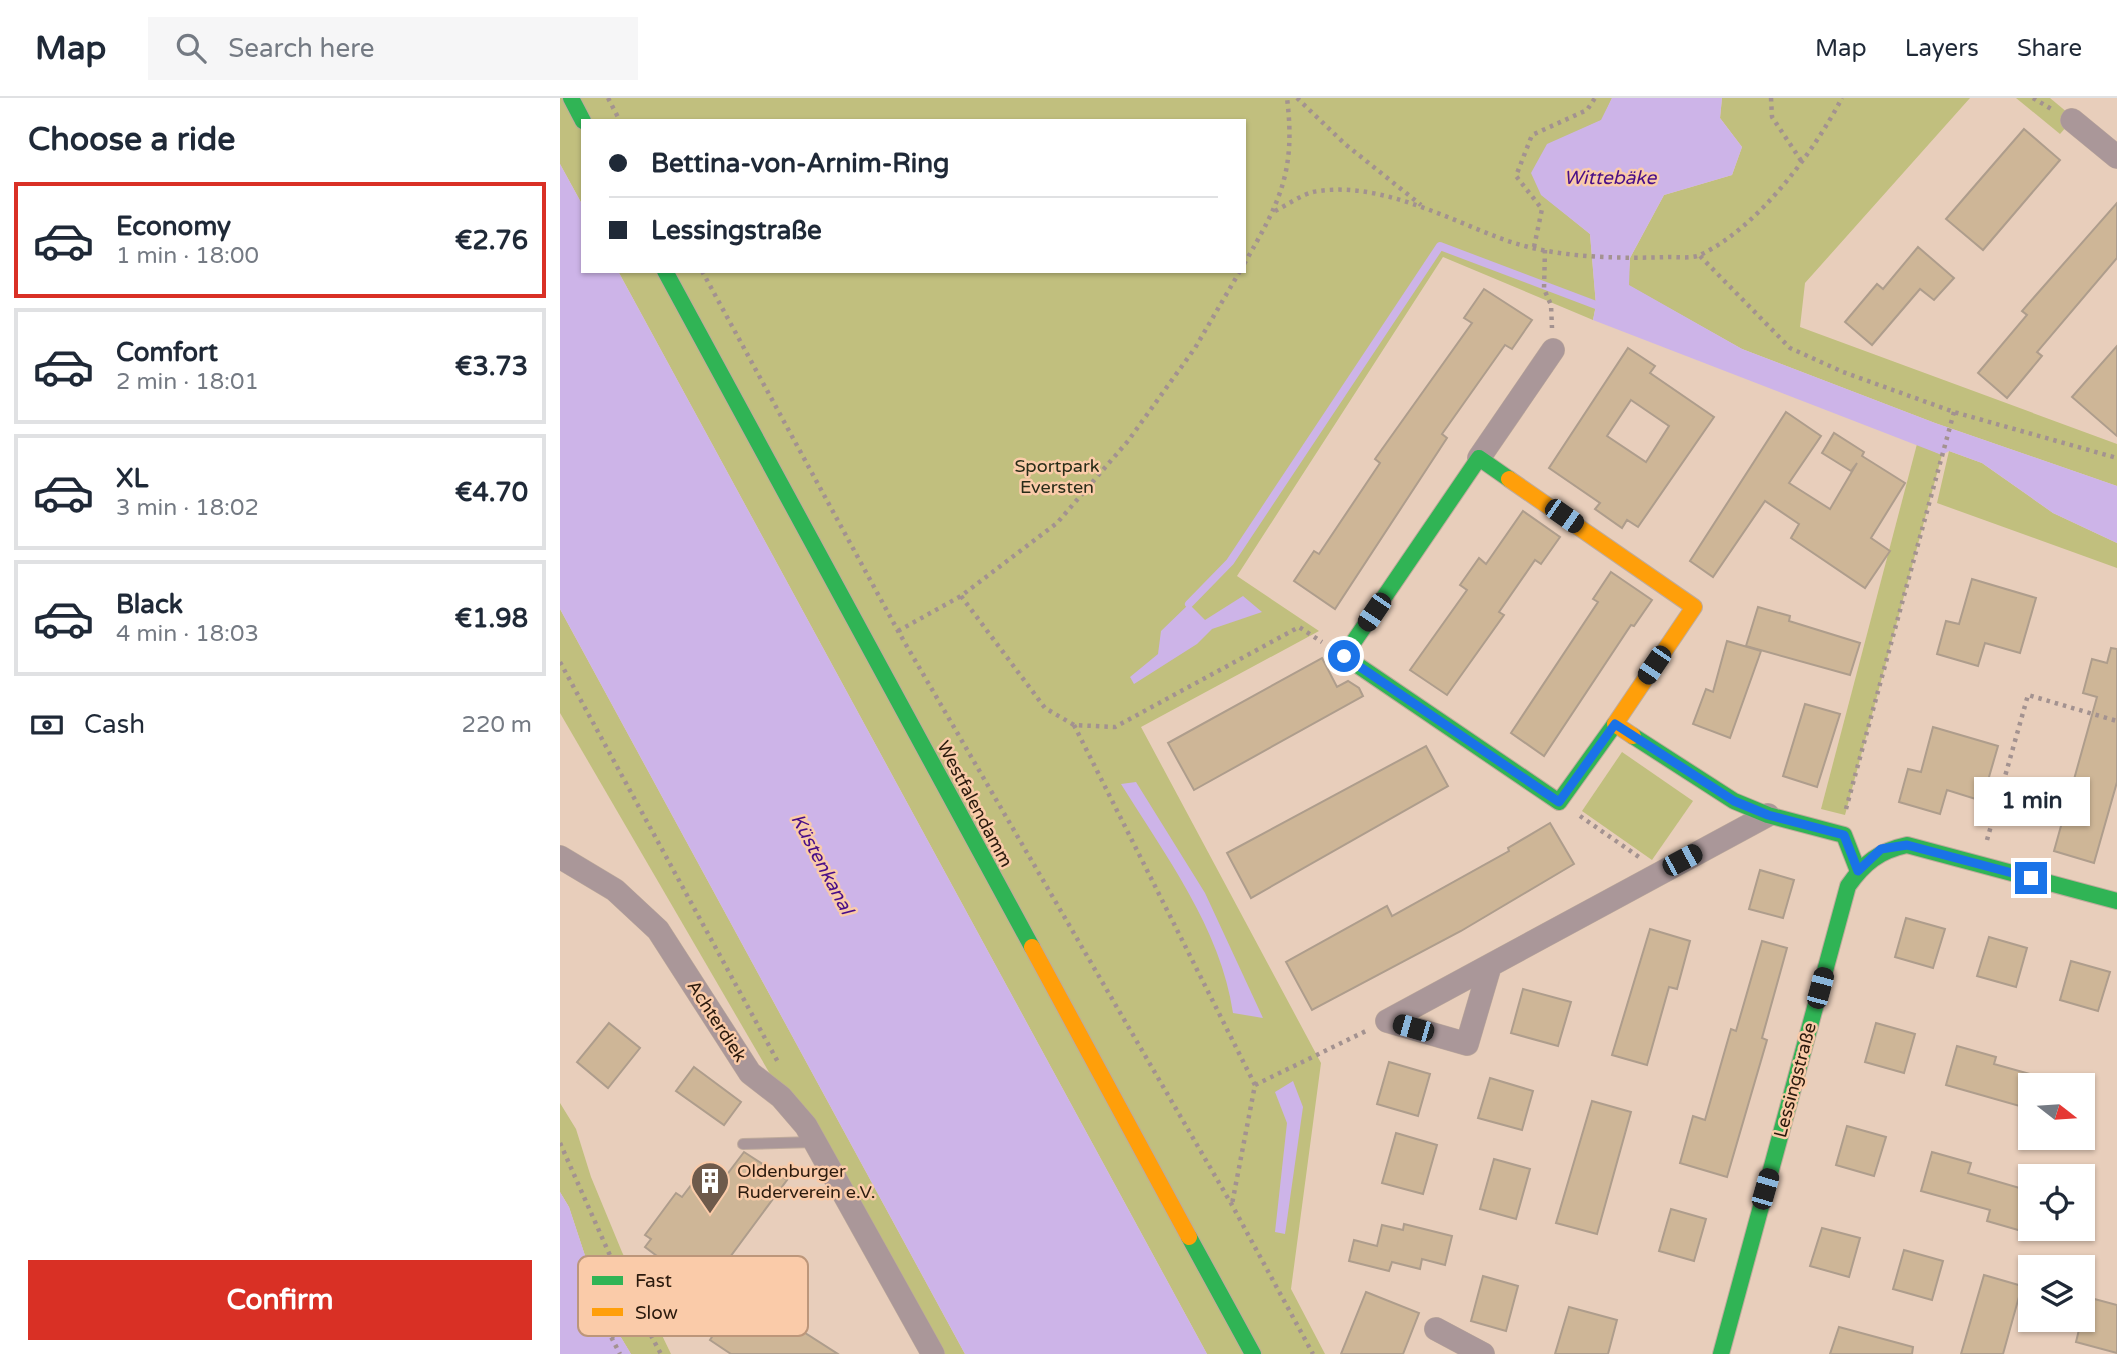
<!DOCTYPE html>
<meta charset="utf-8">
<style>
:root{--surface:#fff;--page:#f6f6f7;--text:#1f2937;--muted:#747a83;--line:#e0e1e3;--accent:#d93025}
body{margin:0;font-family:"Varela Round",sans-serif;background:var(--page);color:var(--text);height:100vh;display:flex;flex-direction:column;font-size:26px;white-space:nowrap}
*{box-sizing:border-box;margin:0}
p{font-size:23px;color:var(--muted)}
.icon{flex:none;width:38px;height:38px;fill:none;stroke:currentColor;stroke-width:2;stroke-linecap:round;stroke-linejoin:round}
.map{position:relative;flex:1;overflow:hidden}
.details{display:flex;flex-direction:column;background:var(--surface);width:560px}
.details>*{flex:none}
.guide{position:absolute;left:21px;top:21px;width:665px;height:154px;border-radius:0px;box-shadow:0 2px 5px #0004;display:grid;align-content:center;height:154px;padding:0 28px;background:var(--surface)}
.needle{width:46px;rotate:107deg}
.buttons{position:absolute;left:1458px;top:975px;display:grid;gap:14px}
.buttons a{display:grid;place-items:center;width:77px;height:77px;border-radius:0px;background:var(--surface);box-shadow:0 2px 5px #0004;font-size:35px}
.end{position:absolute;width:32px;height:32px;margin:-16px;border:9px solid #1a73e8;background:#fff;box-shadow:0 0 0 4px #fff}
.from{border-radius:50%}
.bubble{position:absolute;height:49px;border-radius:0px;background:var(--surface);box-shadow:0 2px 5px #0004;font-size:23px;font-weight:800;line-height:49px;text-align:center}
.car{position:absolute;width:21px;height:42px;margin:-21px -10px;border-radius:9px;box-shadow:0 0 5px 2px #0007;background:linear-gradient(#222 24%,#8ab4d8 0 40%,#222 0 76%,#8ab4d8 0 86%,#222 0)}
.guide b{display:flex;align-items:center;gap:24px;height:66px;font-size:26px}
.guide b+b{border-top:2px solid var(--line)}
.guide i{width:18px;height:18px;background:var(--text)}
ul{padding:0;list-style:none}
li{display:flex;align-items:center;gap:21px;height:116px;margin:0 14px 10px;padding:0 14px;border:4px solid var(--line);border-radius:0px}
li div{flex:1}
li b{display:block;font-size:26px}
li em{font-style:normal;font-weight:800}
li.on{border-color:var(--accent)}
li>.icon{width:63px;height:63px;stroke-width:1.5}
h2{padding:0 28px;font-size:32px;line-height:84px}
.pay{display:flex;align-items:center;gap:18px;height:77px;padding:0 28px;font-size:26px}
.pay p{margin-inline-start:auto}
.cta{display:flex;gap:14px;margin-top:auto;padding:14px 28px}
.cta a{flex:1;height:80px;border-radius:0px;background:var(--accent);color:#fff;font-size:28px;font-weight:800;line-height:80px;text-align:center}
header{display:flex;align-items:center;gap:42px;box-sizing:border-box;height:98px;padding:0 35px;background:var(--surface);border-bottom:2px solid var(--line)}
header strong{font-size:33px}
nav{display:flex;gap:38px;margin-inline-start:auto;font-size:24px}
.search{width:490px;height:63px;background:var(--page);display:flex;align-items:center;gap:18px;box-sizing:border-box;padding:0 24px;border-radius:0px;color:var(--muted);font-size:26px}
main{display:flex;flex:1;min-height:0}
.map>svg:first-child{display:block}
.green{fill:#c1bf7e}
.water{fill:#cdb4e8}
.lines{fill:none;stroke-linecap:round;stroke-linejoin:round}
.stream{stroke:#cdb4e8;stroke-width:8}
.building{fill:#ceb697;stroke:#ae9d8c;stroke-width:2;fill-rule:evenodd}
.lane-casing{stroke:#bfab9c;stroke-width:12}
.street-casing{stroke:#bfab9c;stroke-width:24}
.fast-casing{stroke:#bfab9c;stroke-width:18}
.slow-casing{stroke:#bfab9c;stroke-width:18}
.path{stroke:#a39290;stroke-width:4.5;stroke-dasharray:3.5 5;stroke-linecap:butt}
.lane{stroke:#aa9799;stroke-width:10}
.street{stroke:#aa9799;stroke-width:23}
.fast{stroke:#30b455;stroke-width:16}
.slow{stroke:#ff9f0a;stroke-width:16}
.route{stroke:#1a73e8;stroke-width:9}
.labels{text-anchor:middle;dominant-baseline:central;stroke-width:5;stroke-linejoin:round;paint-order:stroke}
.park-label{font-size:18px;fill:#282c18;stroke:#facba9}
.street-label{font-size:18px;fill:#2c1b0e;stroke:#facba9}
.poi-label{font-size:18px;fill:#2c1b0e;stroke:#facba9;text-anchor:start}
.water-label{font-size:19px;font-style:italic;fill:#490e88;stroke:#facba9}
.key{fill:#facba9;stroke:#bc967a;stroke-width:2}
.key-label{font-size:19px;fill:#2c1b0e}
</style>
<header>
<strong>Map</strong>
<div class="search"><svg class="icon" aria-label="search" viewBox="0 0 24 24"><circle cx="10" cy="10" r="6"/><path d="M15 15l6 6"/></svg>Search here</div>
<nav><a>Map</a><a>Layers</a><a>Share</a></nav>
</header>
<main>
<section class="details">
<h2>Choose a ride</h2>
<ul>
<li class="on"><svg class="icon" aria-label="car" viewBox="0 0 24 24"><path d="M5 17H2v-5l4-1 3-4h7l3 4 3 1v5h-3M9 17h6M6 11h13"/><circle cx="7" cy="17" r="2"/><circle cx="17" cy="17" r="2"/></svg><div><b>Economy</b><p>1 min · 18:00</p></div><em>€2.76</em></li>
<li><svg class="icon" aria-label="car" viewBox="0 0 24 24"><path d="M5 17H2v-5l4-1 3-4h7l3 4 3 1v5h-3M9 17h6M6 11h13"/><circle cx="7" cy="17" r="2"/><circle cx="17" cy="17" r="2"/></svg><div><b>Comfort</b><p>2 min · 18:01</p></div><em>€3.73</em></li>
<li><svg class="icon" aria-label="car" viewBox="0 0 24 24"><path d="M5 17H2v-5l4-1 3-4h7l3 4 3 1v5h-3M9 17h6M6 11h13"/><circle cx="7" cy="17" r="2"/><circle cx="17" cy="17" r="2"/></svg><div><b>XL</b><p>3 min · 18:02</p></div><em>€4.70</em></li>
<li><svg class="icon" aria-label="car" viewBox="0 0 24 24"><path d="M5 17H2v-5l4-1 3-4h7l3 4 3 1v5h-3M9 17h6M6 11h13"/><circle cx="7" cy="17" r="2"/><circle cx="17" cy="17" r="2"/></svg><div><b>Black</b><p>4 min · 18:03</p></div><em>€1.98</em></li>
</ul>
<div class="pay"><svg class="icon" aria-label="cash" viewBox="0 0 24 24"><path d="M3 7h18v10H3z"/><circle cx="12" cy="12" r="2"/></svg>Cash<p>220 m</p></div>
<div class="cta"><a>Confirm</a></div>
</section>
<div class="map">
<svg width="1557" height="1256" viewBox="0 0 1557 1256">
<rect width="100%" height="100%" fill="#e8cebb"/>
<g class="green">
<polygon points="0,0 1052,0 1042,22 987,47 982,97 1030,136 1036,207 1033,222 883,159 677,478 759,533 581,629 761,965 731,1191 765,1256 647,1256 58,173 684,173 684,23 23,23 23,108 0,66"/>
<polygon points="1162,0 1410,0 1245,185 1240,229 1557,346 1557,388 1375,325 1182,251 1068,187 1070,160 1104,97 1172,77 1182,49 1160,20"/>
<polygon points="1456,0 1490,0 1514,20 1500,36"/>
<polygon points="1357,346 1382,357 1285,717 1261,711"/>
<polygon points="1389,353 1422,365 1493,415 1557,445 1557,470 1377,405"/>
<polygon points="0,511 405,1256 373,1256 0,615"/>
<polygon points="1062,654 1133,703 1092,762 1022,713"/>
<polygon points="0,1005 16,1031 31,1079 62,1154 111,1256 71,1256 41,1206 9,1109 0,1094"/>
</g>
<g class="water">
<polygon points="1052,0 1162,0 1160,20 1182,49 1172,77 1104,97 1070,160 1069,187 1182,251 1375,325 1557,388 1557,445 1493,415 1422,365 1389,353 1382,357 1033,222 1036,207 1030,136 981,97 971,75 987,46 1041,22"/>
<polygon points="0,66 23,108 23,173 58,173 647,1256 405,1256 0,511"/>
<polygon points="683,498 702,514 652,531 637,546 574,586 570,579 598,556 601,533 629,506 645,522"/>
<path d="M 576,684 L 645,795 L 703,920 L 673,915 C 661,831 605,757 561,686 Z"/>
<polygon points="733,983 743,1009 725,1136 715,1134 727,1025 715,994"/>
<polygon points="0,1094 9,1109 41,1206 71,1256 0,1256"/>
</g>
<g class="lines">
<polyline class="stream" points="629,506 670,464 880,148 1036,207"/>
</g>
<g class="building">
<polygon points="1464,31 1500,62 1423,152 1386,121"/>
<polygon points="1557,105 1557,160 1477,254 1482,258 1447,300 1418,275 1467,217 1462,213"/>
<polygon points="1358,149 1394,180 1374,202 1360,191 1312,247 1285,224 1317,186 1323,191"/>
<polygon points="924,191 972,222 952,251 945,247 882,336 887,340 775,511 734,483 754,453 759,456 820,365 815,361 912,225 904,220"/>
<polygon points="1557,248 1557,338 1512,299"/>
<path d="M 1068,250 L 1095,268 L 1090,275 L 1154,319 L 1078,429 L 1067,422 L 1062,430 L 1035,411 L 1040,405 L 989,370 ZM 1071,302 L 1109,328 L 1086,364 L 1047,338 Z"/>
<polygon points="1226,314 1261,338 1229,385 1270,411 1297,365 1291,373 1262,355 1274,335 1304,354 1302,358 1345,385 1311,440 1330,453 1305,490 1231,440 1239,426 1205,403 1153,479 1130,463"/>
<polygon points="963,413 1000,439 981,466 975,462 939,514 944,517 887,597 850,572 907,492 900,487 919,460 926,466"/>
<polygon points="1051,474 1092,502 1074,528 1071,527 984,658 951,635 1038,504 1033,501"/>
<polygon points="1412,481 1476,500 1460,555 1425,545 1418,568 1377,556 1386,523 1399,526"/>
<polygon points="1198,509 1230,518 1229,523 1300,545 1290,577 1186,548"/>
<polygon points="1167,543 1201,553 1170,640 1133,626 1146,591 1153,594"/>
<polygon points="1551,550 1557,551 1557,684 1534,765 1494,753 1537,599 1523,595 1532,561 1547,565"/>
<polygon points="762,560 777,589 788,583 799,590 803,598 634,692 608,645"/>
<polygon points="1245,606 1280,616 1257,689 1223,678"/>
<polygon points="1373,629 1438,648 1422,703 1387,692 1380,716 1339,704 1348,671 1361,674"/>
<polygon points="866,648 888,688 691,800 667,755"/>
<polygon points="990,725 1014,766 901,833 752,912 726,864 827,808 832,818 949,753 948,750"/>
<polygon points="1200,772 1234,782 1223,820 1189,811"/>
<polygon points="1346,820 1385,831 1373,870 1335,859"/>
<polygon points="1090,831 1130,843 1117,891 1109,889 1087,967 1052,957"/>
<polygon points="1429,839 1467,850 1456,889 1417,878"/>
<polygon points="1202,843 1227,850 1202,940 1207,942 1167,1079 1120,1065 1133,1018 1145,1022 1171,931 1176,933"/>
<polygon points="1511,863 1550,874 1538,913 1500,902"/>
<polygon points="963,891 1011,904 998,948 951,935"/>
<polygon points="49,925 80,950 48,990 17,964"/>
<polygon points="1316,925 1355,936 1344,975 1305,964"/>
<polygon points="1397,948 1436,959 1434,966 1470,976 1470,1011 1386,987"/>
<polygon points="829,964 870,976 858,1018 817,1006"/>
<polygon points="134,969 181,1004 164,1027 116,993"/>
<polygon points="930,980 973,993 962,1032 918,1020"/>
<polygon points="1032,1003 1071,1014 1037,1136 996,1125"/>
<polygon points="1287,1028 1326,1039 1314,1078 1276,1067"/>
<polygon points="836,1035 877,1047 863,1096 822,1085"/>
<polygon points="184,1054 227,1082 156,1178 278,1256 171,1256 150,1242 169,1212 85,1149 91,1141 85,1137 116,1095 122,1099 135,1082 153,1095"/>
<polygon points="1372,1054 1411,1065 1408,1075 1470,1093 1470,1116 1465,1134 1427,1123 1430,1112 1361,1093"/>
<polygon points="934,1061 970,1071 956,1121 920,1111"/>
<polygon points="1111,1111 1146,1121 1134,1163 1099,1153"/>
<polygon points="844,1126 892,1138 885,1167 862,1161 860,1171 832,1164 829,1173 789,1163 794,1142 817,1148 822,1127 843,1132"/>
<polygon points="1262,1130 1300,1140 1289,1179 1250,1168"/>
<polygon points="1344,1152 1383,1163 1372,1202 1333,1191"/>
<polygon points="1424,1177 1462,1188 1443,1256 1401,1256"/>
<polygon points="923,1178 958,1188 946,1233 911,1223"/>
<polygon points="806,1194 859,1215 843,1256 781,1256"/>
<polygon points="1527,1199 1557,1207 1557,1255 1516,1244"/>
<polygon points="1009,1209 1057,1222 1048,1256 995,1256"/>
<polygon points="1279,1229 1353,1249 1352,1256 1270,1256"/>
</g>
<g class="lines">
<defs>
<polyline id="lane" points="183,1046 254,1044"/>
<g id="street">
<polyline points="1512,22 1557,59"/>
<polyline points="919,360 993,252"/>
<polyline points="0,759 55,792 98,832 190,975 221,999 246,1028 373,1256"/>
<polyline points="930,868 907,946 827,923 1208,717"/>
<polyline points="876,1231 923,1256"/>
</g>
<g id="fast">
<polyline points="11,0 23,23"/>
<polyline points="105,173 472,849"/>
<polyline points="949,381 919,360 784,558 999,704 1055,626"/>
<polyline points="1073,638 1174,703 1208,717 1284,737 1298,773"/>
<polyline points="629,1139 693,1256"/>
<path d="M 1161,1256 L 1288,788 C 1304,765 1319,753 1347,747 L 1557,803"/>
</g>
<g id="slow">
<polyline points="949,381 1134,509 1055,626 1073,638"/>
<polyline points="472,849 629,1139"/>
</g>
</defs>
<use href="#lane" class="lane-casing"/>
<use href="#street" class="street-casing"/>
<use href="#fast" class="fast-casing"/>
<use href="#slow" class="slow-casing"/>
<g class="path">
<polyline points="48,0 60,23"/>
<polyline points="737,0 785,46 861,107"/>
<polyline points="1211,0 1212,19 1242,64"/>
<polyline points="1473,0 1493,12"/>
<path d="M 715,113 C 727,107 741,97 753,94 C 814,82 882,118 937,139 C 990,160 1054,161 1110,159 C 1120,159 1134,161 1142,156 C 1199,128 1253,55 1282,0"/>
<polyline points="974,149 982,111 956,78 972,37 1027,12 1035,0"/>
<polyline points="985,152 984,191 991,207 992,230"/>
<polyline points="1140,158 1230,250 1283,274 1394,314 1557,360"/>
<path d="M 684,166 C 720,104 736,73 727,0"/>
<polyline points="142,173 338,533 672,1107 753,1256"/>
<polyline points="401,498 485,610 514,627 555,629 739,529 762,544"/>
<polyline points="338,533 401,498 497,425 568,343 635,250 680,173"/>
<polyline points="0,564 219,966"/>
<polyline points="514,627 695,987 672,1106"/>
<polyline points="1286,711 1394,314"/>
<polyline points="1020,718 1079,759"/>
<polyline points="1427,742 1468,597 1557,623"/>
<polyline points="695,987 808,932"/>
<polyline points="0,1045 60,1180 101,1256"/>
<polyline points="20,1179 60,1256"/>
<polyline points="29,1196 60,1180"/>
<polyline points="51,1239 82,1222"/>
</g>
<use href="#lane" class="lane"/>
<use href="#street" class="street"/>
<use href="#fast" class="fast"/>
<use href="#slow" class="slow"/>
</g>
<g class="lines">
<polyline class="route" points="784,558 999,704 1055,626 1174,703 1208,717 1284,737 1298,773 1321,751 1347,747 1471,780"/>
</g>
<defs>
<symbol id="building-pin" viewBox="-11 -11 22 30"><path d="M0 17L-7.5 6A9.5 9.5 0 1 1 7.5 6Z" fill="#6e5a4b" stroke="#facba9"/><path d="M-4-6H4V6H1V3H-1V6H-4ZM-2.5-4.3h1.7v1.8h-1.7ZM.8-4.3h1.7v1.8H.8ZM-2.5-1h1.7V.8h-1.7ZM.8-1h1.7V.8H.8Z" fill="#fff"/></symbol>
</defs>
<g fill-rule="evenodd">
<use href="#building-pin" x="128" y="1061" width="44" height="60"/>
</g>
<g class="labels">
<g class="park-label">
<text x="497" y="368">Sportpark<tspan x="497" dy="21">Eversten</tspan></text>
</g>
<g class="street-label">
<text transform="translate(415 706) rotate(62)">Westfalendamm</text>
<text transform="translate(157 923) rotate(57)">Achterdiek</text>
<text transform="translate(1235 982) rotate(-75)">Lessingstraße</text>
</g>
<g class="poi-label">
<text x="177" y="1073">Oldenburger<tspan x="177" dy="21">Ruderverein e.V.</tspan></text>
</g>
<g class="water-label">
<text x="1050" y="80">Wittebäke</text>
<text transform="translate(262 766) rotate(62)">Küstenkanal</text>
</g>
</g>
<rect x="18" y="1158" width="230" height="80" rx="10" class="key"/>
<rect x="32" y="1178" width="31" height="9" fill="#30b455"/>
<rect x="32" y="1210" width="31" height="8" fill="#ff9f0a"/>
<g class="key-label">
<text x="75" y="1189">Fast</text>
<text x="75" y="1221">Slow</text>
</g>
</svg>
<div class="buttons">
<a><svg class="needle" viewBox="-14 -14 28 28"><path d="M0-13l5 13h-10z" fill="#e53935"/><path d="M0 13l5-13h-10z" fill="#747a83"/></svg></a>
<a><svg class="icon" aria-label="locate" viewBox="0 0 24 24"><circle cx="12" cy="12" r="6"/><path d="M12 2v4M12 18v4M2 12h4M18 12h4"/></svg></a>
<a><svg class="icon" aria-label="layers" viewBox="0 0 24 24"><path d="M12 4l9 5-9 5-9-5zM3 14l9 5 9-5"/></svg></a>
</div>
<i class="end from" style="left:784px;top:558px"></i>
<i class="end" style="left:1471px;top:780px"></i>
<div class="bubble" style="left:1414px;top:679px;width:116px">1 min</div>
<i class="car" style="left:1004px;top:418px;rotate:125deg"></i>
<i class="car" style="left:814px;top:514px;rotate:214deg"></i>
<i class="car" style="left:1094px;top:567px;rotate:214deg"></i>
<i class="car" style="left:1122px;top:762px;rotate:62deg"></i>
<i class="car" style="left:1260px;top:890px;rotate:15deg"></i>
<i class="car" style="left:853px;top:930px;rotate:286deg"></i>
<i class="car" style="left:1205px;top:1091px;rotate:16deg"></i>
<div class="guide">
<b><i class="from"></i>Bettina-von-Arnim-Ring</b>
<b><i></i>Lessingstraße</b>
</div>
</div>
</main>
